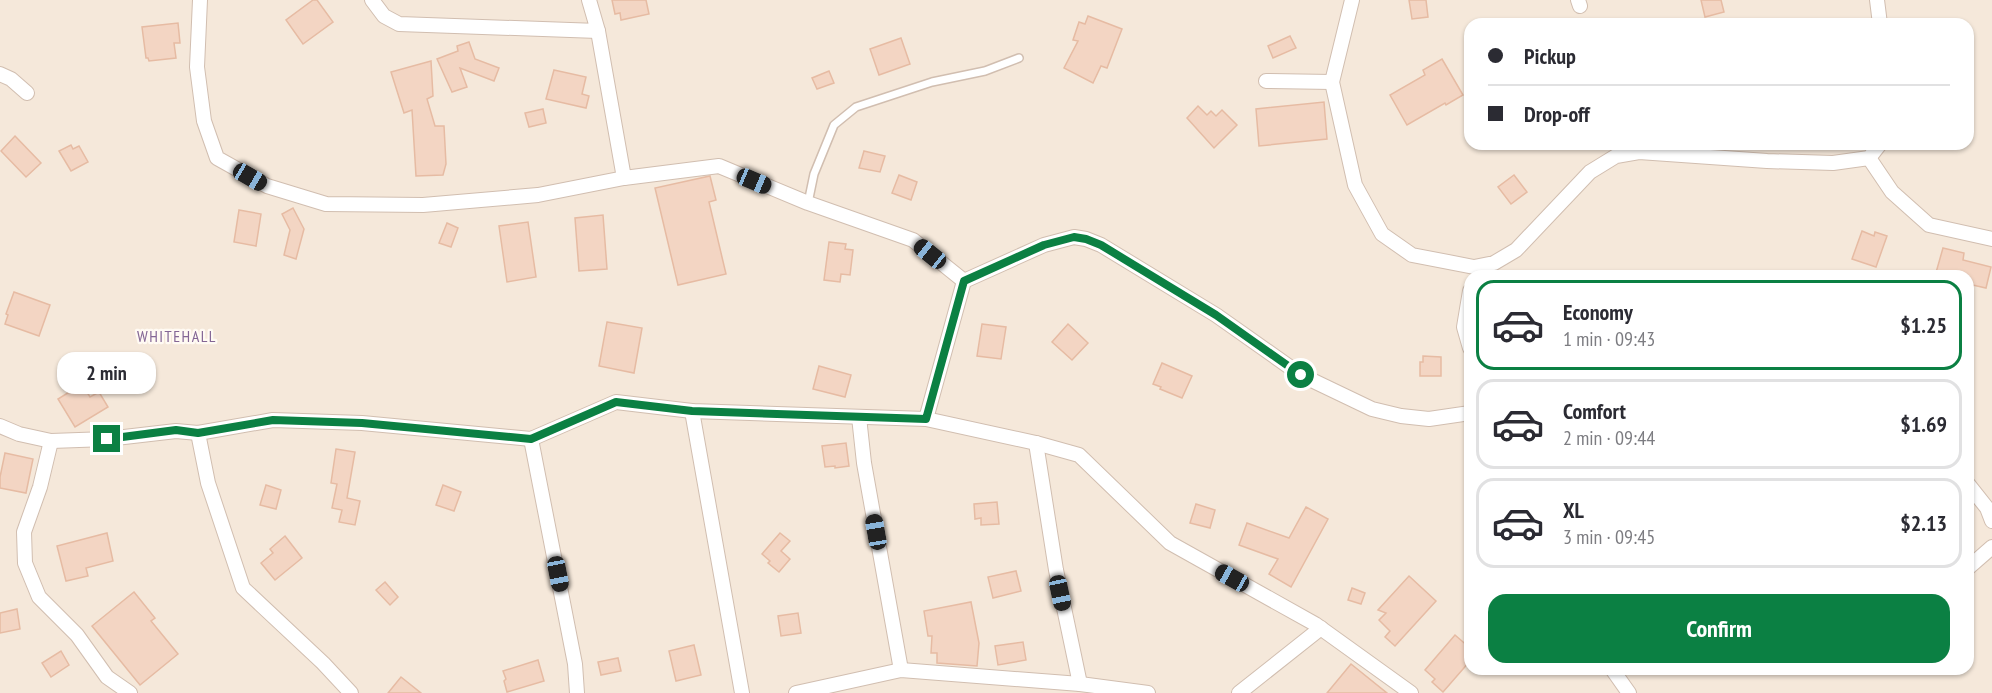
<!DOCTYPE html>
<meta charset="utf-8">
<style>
:root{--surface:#fff;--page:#f7f7f7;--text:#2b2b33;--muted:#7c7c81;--line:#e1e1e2;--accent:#0b8043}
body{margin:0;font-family:"PT Sans Narrow",sans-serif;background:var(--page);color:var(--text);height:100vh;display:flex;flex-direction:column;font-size:22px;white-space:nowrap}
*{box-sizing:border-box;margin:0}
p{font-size:20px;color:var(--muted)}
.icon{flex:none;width:33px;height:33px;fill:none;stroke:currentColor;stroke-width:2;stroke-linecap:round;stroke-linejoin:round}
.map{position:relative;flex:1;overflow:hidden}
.drawer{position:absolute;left:1464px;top:270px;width:510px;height:405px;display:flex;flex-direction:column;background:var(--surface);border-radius:18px;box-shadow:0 2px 4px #0004}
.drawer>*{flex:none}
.top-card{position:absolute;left:1464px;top:18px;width:510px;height:132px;border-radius:18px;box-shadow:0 2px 4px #0004;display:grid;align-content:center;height:132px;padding:0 24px;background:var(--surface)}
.end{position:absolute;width:27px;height:27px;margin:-14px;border:8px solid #0b8043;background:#fff;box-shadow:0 0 0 3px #fff}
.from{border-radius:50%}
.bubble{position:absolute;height:42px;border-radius:18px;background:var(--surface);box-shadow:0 2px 4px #0004;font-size:20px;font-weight:600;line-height:42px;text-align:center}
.car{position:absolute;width:18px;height:36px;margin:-18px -9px;border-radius:8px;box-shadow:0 0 4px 2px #0007;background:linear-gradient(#222 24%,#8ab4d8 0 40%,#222 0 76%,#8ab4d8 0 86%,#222 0)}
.top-card b{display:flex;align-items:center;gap:21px;height:57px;font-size:22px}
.top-card b+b{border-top:2px solid var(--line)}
.top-card i{width:15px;height:15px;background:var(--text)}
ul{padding:10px 0 0;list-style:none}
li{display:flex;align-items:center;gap:18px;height:90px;margin:0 12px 9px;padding:0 12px;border:3px solid var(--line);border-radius:18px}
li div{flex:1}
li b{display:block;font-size:22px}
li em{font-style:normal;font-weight:600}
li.on{border-color:var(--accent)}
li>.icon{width:54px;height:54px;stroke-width:1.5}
.action{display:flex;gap:12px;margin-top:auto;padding:12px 24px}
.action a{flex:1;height:69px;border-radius:18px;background:var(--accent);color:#fff;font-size:24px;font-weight:600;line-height:69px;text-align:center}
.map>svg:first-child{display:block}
.residential{fill:#f5e8da;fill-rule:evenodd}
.building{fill:#f3d5c3;stroke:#e6bba3;stroke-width:1.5}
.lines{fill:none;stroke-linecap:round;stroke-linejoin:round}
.lane-casing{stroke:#d1beb0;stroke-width:10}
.street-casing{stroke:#d1beb0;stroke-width:16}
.lane{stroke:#fff;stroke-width:7}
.street{stroke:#fff;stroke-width:14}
.route{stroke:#0b8043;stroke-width:8}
.labels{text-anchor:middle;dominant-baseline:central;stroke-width:4.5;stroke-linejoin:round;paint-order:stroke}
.neighbourhood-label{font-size:16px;letter-spacing:1.5px;fill:#846695;stroke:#fffaf3}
</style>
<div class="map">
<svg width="1992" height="693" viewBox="0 0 1992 693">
<rect width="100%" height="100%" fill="#fdf6ec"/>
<path class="residential" d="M 0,0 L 1992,0 L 1992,693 L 0,693 ZM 1470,24 L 1968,24 L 1968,144 L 1470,144 ZM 1470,276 L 1968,276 L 1968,669 L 1470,669 Z"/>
<g class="building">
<polygon points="313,0 317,0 333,22 303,44 286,20"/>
<polygon points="612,0 646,0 649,14 621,20 620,13 615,14"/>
<polygon points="1409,0 1426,0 1428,17 1412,19"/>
<polygon points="1701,0 1721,0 1724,12 1705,17"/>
<polygon points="1088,16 1122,29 1107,68 1101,66 1093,83 1064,68 1078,41 1073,40 1079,22 1085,24"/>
<polygon points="178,23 180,43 174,43 176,58 149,61 148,58 146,58 142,27"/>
<polygon points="1290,36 1296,48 1273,58 1268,46"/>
<polygon points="901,38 910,64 879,75 870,49"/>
<polygon points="469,42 475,59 499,68 494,81 460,68 467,87 452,92 437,59 458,51 457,46"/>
<polygon points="1442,59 1463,95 1446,105 1445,103 1407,125 1390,95 1425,75 1423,70"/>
<polygon points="431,61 433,96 427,99 435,126 444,126 446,164 443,175 416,176 412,110 404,113 391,72"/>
<polygon points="554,70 586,77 582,94 589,96 586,108 546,99"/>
<polygon points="829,71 834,83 817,89 812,78"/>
<polygon points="1324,102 1327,139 1259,146 1256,109"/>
<polygon points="1198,106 1207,115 1211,111 1216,116 1222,110 1237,125 1214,148 1187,118"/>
<polygon points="543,109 546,123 529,127 525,113"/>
<polygon points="15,136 41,163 26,177 1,151"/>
<polygon points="71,145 73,149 79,146 88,162 71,171 59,151"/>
<polygon points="864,151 885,156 880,172 859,168"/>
<polygon points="899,175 917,182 911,200 892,193"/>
<polygon points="1514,175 1527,192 1511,204 1498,187"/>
<polygon points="710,176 716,200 709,202 726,274 678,285 655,188"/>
<polygon points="293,208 304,229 296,259 284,255 290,230 282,214"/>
<polygon points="239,210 261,214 256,246 234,242"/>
<polygon points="603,215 607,269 579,271 575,218"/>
<polygon points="528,222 536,277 507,282 499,226"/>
<polygon points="447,223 458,228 451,247 439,243"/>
<polygon points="1862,231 1874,236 1875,232 1887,236 1876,267 1852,259"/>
<polygon points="829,242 846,244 845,249 853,250 850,275 841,274 840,282 824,280"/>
<polygon points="1943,248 1964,253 1963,260 1991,267 1986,288 1968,284 1968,276 1935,276"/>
<polygon points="14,292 50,305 39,336 5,324 8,315 6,314"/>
<polygon points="607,322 642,328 634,373 599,366"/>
<polygon points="982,324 1006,327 1001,359 977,356"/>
<polygon points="1068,324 1088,343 1072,360 1052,342"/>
<polygon points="1423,356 1441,357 1441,376 1420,376 1420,362 1423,362"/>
<polygon points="1162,363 1192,376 1182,398 1160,389 1161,387 1153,384"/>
<polygon points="819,366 851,375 845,397 813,389"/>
<polygon points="82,384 90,397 99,392 108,407 75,427 58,399"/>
<polygon points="846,443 849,466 835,468 835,466 825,467 822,446"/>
<polygon points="336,449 355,452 347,498 360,501 355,525 339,522 342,510 332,508 337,484 331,483"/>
<polygon points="5,453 33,459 26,493 0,488 0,477"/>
<polygon points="266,485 281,490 276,509 260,505"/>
<polygon points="443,485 461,492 454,511 436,505"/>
<polygon points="997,502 999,524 981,525 981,518 975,519 974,504"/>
<polygon points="1196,504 1215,510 1210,528 1190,523"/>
<polygon points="1306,507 1328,519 1291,587 1269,574 1278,559 1239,545 1247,523 1289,538"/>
<polygon points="107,533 113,561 86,568 88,576 66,581 57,546"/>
<polygon points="780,533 790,541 781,551 790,559 779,572 768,563 770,561 762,554"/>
<polygon points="285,536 302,558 275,580 261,563 273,553 270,549"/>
<polygon points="1016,571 1021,591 993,598 988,577"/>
<polygon points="1409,576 1436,601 1395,646 1385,637 1390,631 1379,620 1386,613 1378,610"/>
<polygon points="385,582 398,597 390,605 376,590"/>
<polygon points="1352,588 1365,593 1361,604 1348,600"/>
<polygon points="134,592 155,618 151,621 178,654 140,685 92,626"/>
<polygon points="971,602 979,643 977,666 937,663 937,653 931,653 932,636 928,636 924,611"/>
<polygon points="17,609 20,629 0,633 0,613"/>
<polygon points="798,613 801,633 781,636 778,616"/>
<polygon points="1455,635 1470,648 1470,661 1443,692 1432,682 1435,679 1425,670"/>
<polygon points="1023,642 1026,660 998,665 995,646"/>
<polygon points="694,645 701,675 676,681 669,651"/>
<polygon points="61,651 69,665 51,677 42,663"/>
<polygon points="618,658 621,671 601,675 598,662"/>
<polygon points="538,660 544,681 507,692 504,681 506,679 503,671"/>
<polygon points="1351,664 1387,693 1327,693"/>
<polygon points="401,677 421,693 388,693"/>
</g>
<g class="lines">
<defs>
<polyline id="lane" points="808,203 814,174 834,125 856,107 932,82 985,71 1019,58"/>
<g id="street">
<polyline points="200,0 197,67 204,121 217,158 267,186 326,204 423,205 538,195 624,178"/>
<polyline points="372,0 384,16 399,24 598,31 589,0"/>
<polyline points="1352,0 1332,82 1355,185 1382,234 1412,255 1474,267 1494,263 1516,250 1590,172 1616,156 1639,152 1767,161 1833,163 1869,158 1880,144"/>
<polyline points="1578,0 1580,6"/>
<polyline points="1877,0 1880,24"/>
<polyline points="598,31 624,178 719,166 808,203 913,240 964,281"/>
<polyline points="0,74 11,79 27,93"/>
<polyline points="1266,81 1332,82"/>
<polyline points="1869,158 1892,192 1929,225 1992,239"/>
<polyline points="1470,291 1464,327 1470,348"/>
<polyline points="692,411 742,693"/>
<polyline points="859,417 864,463 901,670"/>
<polyline points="926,419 1036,443 1079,455 1170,543 1315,624 1411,693"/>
<polyline points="0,426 19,434 51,441 107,439 176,431 198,433 273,420 362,423 531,439 616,402 692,411 926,419 964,281 1044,245 1074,237 1086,239 1101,245 1216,315 1301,375 1372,409 1401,416 1429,419 1470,413"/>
<polyline points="198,433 208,483 243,588 323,663 351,693"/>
<polyline points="531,439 575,664 577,693"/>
<polyline points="51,441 40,487 24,532 25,563 39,597 77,635 107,677 130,693"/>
<polyline points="1036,443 1056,570 1080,684"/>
<polyline points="1968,484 1987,508 1992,521"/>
<polyline points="1968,568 1992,547"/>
<polyline points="1612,669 1629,693"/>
<polyline points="796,693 901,670 1080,684 1148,693"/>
<polyline points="1239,693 1321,628"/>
</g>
</defs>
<use href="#lane" class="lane-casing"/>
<use href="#street" class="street-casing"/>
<use href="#lane" class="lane"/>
<use href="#street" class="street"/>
</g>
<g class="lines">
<polyline class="route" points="107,439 176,430 198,433 273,420 362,423 531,439 616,402 692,411 926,419 964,281 1044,245 1074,237 1086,239 1101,245 1216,315 1301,375"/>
</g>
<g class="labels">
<g class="neighbourhood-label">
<text x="177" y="336">WHITEHALL</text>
</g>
</g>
</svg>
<i class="end from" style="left:1301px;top:375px"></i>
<i class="end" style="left:107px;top:439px"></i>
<div class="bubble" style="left:57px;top:352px;width:99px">2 min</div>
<i class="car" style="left:250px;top:177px;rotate:120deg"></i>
<i class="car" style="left:754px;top:181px;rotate:113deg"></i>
<i class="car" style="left:930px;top:254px;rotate:309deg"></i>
<i class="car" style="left:876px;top:532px;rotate:350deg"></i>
<i class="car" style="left:558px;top:574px;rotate:169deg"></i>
<i class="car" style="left:1232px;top:578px;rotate:299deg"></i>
<i class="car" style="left:1060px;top:593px;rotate:168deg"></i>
<div class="top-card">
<b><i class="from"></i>Pickup</b>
<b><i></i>Drop-off</b>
</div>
<section class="drawer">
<ul>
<li class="on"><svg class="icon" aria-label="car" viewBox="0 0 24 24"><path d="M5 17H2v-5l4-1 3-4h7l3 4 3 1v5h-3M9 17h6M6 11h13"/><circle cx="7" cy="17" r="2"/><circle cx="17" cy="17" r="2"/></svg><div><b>Economy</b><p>1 min · 09:43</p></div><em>$1.25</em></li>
<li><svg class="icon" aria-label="car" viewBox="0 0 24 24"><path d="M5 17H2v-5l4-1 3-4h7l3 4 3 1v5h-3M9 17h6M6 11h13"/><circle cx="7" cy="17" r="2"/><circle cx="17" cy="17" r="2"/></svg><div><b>Comfort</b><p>2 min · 09:44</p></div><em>$1.69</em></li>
<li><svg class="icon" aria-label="car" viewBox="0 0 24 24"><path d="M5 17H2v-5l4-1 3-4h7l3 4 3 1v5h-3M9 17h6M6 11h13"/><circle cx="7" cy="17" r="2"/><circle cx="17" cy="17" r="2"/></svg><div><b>XL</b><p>3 min · 09:45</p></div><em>$2.13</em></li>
</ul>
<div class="action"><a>Confirm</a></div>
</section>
</div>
